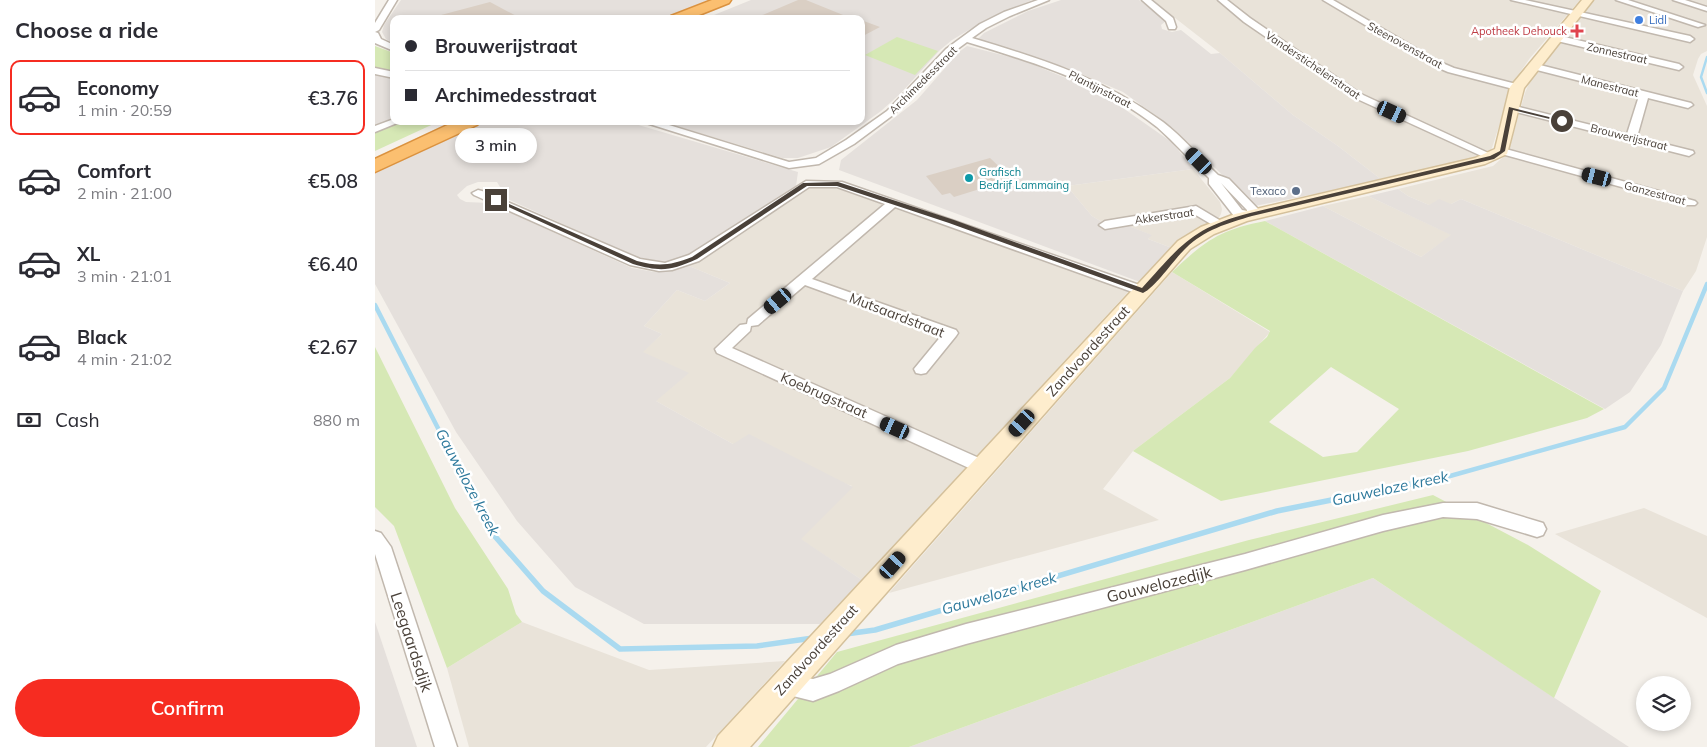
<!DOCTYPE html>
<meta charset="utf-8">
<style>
:root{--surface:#fff;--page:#f7f7f7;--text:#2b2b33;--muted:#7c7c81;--line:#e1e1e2;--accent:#f62c21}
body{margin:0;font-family:Mulish,sans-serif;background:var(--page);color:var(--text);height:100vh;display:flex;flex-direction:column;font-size:19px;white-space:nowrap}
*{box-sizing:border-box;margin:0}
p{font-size:16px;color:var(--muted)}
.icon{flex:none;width:28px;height:28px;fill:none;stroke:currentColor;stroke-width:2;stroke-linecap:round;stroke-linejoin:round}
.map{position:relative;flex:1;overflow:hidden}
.sheet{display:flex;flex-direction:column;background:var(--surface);width:375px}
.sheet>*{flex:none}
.guide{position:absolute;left:15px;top:15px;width:475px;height:110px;border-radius:10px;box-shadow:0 2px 8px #0003;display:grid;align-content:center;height:110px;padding:0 15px;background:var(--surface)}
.controls{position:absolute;left:1261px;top:676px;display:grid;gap:10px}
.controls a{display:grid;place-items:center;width:55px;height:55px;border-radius:50%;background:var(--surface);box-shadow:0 2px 8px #0003;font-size:25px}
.end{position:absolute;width:22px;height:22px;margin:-11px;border:6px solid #4a4139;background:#fff;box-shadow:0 0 0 2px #fff}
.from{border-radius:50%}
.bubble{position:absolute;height:35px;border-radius:18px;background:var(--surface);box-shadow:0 2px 8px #0003;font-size:16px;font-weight:600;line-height:35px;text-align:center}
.car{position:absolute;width:15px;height:30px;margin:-15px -8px;border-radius:6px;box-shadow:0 0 4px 1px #0007;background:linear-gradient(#222 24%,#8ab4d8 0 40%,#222 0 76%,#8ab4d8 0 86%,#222 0)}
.guide b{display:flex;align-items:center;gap:18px;height:48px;font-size:19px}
.guide b+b{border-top:1px solid var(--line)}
.guide i{width:12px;height:12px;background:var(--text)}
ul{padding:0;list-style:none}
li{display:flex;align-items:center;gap:15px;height:75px;margin:0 10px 8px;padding:0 5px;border:2px solid transparent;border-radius:10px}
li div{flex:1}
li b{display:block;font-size:19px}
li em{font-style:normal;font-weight:600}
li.current{border-color:var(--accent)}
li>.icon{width:45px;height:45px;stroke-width:1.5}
h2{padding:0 15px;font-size:22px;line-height:60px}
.pay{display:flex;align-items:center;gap:12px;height:55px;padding:0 15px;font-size:19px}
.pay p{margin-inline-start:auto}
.primary-button{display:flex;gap:10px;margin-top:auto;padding:10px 15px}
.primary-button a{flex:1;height:58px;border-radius:30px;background:var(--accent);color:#fff;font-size:20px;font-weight:600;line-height:58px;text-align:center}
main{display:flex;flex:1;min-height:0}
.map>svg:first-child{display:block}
.residential{fill:#e9e3d9}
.industrial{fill:#e5e0dc}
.green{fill:#d6e8b5;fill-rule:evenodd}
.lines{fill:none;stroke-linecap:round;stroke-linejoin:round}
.stream-far2{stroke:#aadaf0;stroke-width:2.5}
.stream-far1{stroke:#aadaf0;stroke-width:4.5}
.stream{stroke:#aadaf0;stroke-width:5.5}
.building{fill:#dacfc4}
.minor-casing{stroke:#c1b8ae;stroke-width:3}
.secondary-casing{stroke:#d4c09b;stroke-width:3}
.motorway-casing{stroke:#db923f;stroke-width:3}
.minor{fill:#fff;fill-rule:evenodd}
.secondary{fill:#feedcd;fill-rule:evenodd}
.motorway{fill:#fbbf70;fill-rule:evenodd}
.route{fill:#4a4139}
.shop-dot{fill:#3f7fe0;stroke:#fff;stroke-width:2}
.health-dot{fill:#e0444e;stroke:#fff;stroke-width:2}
.culture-dot{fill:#0f9aa8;stroke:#fff;stroke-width:2}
.service-dot{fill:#5c6f8a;stroke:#fff;stroke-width:2}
.labels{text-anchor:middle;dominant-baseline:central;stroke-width:5;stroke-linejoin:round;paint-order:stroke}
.far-shop-label{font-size:11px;fill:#366cbe;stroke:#fff;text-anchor:start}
.far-health-label{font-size:11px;fill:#be3a42;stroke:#fff;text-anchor:end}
.far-street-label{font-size:11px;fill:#4a4139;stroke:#fff}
.far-culture-label{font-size:11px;fill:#0d838f;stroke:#fff;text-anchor:start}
.far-service-label{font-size:11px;fill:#4e5e75;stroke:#fff;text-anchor:end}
.street-label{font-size:14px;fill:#4a4139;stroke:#fff}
.water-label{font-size:15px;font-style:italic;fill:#2d799c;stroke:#fff}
.near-street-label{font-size:16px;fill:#4a4139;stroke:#fff}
</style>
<main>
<section class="sheet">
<h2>Choose a ride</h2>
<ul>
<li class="current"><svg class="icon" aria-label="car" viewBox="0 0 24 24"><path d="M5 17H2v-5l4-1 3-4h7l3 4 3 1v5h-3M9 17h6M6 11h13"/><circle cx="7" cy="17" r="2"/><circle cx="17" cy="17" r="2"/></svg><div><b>Economy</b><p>1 min · 20:59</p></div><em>€3.76</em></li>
<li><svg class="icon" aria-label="car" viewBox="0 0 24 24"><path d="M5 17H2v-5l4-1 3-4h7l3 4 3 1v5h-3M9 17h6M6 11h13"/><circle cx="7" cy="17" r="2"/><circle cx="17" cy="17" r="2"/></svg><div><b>Comfort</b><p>2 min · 21:00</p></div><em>€5.08</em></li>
<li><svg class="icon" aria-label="car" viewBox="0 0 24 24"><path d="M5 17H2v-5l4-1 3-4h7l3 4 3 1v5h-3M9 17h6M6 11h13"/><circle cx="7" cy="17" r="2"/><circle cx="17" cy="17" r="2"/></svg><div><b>XL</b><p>3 min · 21:01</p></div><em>€6.40</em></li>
<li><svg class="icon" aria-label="car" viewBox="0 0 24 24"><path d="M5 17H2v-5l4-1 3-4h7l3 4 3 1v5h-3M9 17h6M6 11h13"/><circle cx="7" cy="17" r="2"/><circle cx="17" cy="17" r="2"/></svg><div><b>Black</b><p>4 min · 21:02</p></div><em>€2.67</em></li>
</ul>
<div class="pay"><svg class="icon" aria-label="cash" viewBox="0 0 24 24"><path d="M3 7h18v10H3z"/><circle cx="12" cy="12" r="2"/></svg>Cash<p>880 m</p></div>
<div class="primary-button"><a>Confirm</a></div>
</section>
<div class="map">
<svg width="1332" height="747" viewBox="0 0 1332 747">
<rect width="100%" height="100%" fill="#f5f1eb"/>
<g class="residential">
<polygon points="777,0 1205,0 1155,58 1138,82 1116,151 1102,158 1007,180 963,146 918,115 845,53"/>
<polygon points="1219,0 1332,0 1332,51 1326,54 1323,59 1318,75 1332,106 1332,237 1321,271 1308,291 1086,199 1076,204 1054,205 1033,196 1023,189 1118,166 1133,153 1150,93 1155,81"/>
<polygon points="818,169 845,202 847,209 846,214 843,219 820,230 797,248 773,239 776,235 751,225 727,222 717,216 692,186"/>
<polygon points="447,186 458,187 754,291 487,580 425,539 477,486 358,444 281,401 267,352 287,334 269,326 302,290 330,301 355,283 314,266 426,192 435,188"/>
<polygon points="993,196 1077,235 1046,257 948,206"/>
<polygon points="797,272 895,332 855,378 758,451 728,489 784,520 514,593"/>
<polygon points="1269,508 1332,536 1332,618 1180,534"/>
<polygon points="147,622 274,670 410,661 331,747 94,747 72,668"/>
</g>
<g class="industrial">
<polygon points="26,0 341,0 293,19 19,19 19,44 11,39 7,32 9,25"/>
<polygon points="376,0 657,0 612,19 577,40 565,50 526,93 506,111 456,147 423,158 407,158 285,121 486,121 486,19 329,19"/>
<polygon points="686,0 764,0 791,21 786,25 787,29 797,32 806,30 836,54 845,53 918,115 963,146 1007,180 880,206 798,128 748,92 692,68 603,39 609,33 653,11"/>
<polygon points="592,46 647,60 725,92 798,143 818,169 692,186 717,216 727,222 751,225 777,235 773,239 797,248 765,282 464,170 466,160 542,100 584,52"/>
<polygon points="0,73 19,77 19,121 0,128"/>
<polygon points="106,121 250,121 423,172 421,186 317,256 296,262 284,263 263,258 126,196 123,193 125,187 122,182 103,182 92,186 82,195 85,199 91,202 114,203 257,268 279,272 314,266 355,283 330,301 302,290 269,326 287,334 268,352 314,373 281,401 358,444 374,434 478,487 426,539 487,580 445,624 269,624 200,587 142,521 81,432 0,284 0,172"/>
<polygon points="1023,189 1033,196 1054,205 1064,199 1076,204 1086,199 1308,291 1286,345 1255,392 1230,409 890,221 948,206 1046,257 1076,235 993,196"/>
<polygon points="998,578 1254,747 534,747"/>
<polygon points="0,622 42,747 0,747"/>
</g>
<g class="green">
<polygon points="522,37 563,51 540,75 490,55"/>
<polygon points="0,46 19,53 19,73 0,69"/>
<polygon points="27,121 65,121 0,151 0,131"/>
<path d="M 890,221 L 1229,409 L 1212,418 L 1093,451 L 846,501 L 758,451 L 855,378 L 880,348 L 892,337 L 895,331 L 797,272 C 830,241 844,230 890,221 ZM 956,367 L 1024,409 L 982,452 L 948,457 L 894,422 Z"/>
<polygon points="0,347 80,508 133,589 141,614 147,622 72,668 19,526 0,507"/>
<polygon points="1058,495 1153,545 1226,591 1179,698 998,578 534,747 383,747 462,652 874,540"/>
</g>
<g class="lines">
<polyline class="stream-far2" points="1332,57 1326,77 1332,93"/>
<g class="stream-far1">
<polyline points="0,305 90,481"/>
<polyline points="1050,481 1075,476 1250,427 1289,388 1332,284"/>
</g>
<g class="stream">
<polyline points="90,480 117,533 168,591 245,649 382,646 438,638"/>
<polyline points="471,634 500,630 902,511 1056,480"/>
</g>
</g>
<g class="building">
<polygon points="423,0 431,0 478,19 378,19"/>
<polygon points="115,2 147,19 66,19 66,15"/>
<polygon points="486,20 505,27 486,37"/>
<polygon points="615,158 637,179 579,197 575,193 567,195 551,176"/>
</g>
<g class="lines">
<defs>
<g id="minor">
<polygon points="14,0 22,0 4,30 0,32 0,23"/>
<path d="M 663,0 L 674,0 L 635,16 L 611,28 L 597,38 C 667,59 728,78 788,122 C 808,137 825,158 843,175 L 854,179 L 884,210 L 879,218 L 859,216 L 834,184 L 834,178 C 816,161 800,143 782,127 C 727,83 658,62 592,42 L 577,53 L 518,115 L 479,144 L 444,164 L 414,168 L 265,121 L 281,121 L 414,162 L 441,158 L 471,140 L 512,111 L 571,49 L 605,24 L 629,12 ZM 846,183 L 872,210 L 872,211 L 867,210 Z"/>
<polygon points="767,0 776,0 798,18 801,27 800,29 794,29 791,21"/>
<polygon points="843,0 852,0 875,18 986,94 1122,157 1117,160 1113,159 980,98 869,22"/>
<polygon points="948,0 958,0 1065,62 1079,68 1145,85 1147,87 1142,90 1073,72 1059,66"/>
<polygon points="1136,0 1150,0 1315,36 1319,39 1315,42"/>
<polygon points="1241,0 1253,0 1330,25 1323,27"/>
<polygon points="1298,0 1310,0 1332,7 1332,11"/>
<polygon points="0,32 3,33 6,39 19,45 19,51 0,43"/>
<polygon points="1181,35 1304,64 1308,67 1304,70 1178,40 1177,38"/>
<polygon points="1157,63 1316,103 1318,105 1313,108 1273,98 1262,137 1318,151 1319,153 1314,156 1133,110 1131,108 1136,105 1252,134 1264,96 1154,68 1153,66"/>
<polygon points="0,68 19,72 19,78 0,74"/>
<polygon points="19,119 19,121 27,121 0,132 0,126"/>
<polygon points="1127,148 1320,201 1322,203 1320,205 1312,205 1123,153 1122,151 1123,149"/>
<polygon points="431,181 467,182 773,288 775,291 773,294 763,294 520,207 437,279 581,330 583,333 581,336 551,373 546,374 541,373 539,369 567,335 430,285 383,325 376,326 375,331 357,348 613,462 615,467 613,472 607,474 342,353 340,349 365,325 372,324 373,319 510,204 462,187 434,187 324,261 297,270 284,271 255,265 99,195 97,193 103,190 107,191 265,259 290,263 314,255"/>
<polygon points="821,206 851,224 849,227 841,227 819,214 730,229 724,225 730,221"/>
<polygon points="1068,503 1102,503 1168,523 1171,529 1168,535 1162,537 1102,519 1068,517 1008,531 870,570 591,644 523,664 464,691 438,701 402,692 398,685 402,678 409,674 438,679 455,674 521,645 591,624 870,554 1008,515"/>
<polygon points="0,531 6,533 16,547 82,747 60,747 0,554"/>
</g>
<polygon id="secondary" points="1207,0 1218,0 1149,88 1132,154 1110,164 872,221 839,234 815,249 375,747 338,747 343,736 803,241 826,227 860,214 1100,158 1120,149 1135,87"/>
<g id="motorway">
<polygon points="337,0 356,0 354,3 314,19 294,19 296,16"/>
<polygon points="81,121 105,121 102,125 0,172 0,159"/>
</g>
</defs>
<use href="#minor" class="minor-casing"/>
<use href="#secondary" class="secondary-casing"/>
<use href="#motorway" class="motorway-casing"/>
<use href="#minor" class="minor"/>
<use href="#secondary" class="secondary"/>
<use href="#motorway" class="motorway"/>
</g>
<path class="route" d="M 1134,107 L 1190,121 L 1187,122 L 1138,110 L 1130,151 L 1119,159 L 877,216 C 853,223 829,230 811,248 C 799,259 781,287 768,293 L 574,223 L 462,186 L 432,186 L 322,259 C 295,271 286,272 258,264 L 118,200 L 123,199 L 262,261 C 285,267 296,265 317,257 L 428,183 L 463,182 L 579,220 L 767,288 C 806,245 817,228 875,213 L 1115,156 L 1125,151 Z"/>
<circle class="shop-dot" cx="1264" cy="20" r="5"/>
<path class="health-dot" d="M1199.5 23.5h5v5h5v5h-5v5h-5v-5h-5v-5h5z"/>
<circle class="culture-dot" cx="594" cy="178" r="5"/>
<circle class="service-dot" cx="921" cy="191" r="5"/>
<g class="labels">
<g class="far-shop-label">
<text x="1274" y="20">Lidl</text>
</g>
<g class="far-health-label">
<text x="1192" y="31">Apotheek Dehouck</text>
</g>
<g class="far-street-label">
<text transform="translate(1030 45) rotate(29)">Steenovenstraat</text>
<text transform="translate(1242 53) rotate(13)">Zonnestraat</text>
<text transform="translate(938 65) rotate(34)">Vanderstichelenstraat</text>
<text transform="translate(548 80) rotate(-45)">Archimedesstraat</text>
<text transform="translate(1235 86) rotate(14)">Manestraat</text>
<text transform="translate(725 89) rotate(27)">Plantijnstraat</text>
<text transform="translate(1254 137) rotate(14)">Brouwerijstraat</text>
<text transform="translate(1280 193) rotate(15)">Ganzestraat</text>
<text transform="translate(789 216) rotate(-8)">Akkerstraat</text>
</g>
<g class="far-culture-label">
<text x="604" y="172">Grafisch<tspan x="604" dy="13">Bedrijf Lammaing</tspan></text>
</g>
<g class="far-service-label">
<text x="911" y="191">Texaco</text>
</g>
<g class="street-label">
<text transform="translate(522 315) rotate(21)">Mutsaardstraat</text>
<text transform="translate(713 351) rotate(-48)">Zandvoordestraat</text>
<text transform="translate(449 395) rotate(24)">Koebrugstraat</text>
<text transform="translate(441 650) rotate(-48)">Zandvoordestraat</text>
</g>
<g class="water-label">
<text transform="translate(93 482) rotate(62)">Gauweloze kreek</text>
<text transform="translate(1015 488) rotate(-12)">Gauweloze kreek</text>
<text transform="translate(624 593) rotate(-16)">Gauweloze kreek</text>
</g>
<g class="near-street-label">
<text transform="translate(784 584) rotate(-14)">Gouwelozedijk</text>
<text transform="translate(37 642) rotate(72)">Leegaardsdijk</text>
</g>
</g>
</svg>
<div class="controls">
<a><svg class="icon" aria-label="layers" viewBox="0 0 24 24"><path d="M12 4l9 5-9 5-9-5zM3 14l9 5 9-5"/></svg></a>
</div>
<i class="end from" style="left:1187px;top:121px"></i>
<i class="end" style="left:121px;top:200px"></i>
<div class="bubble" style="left:80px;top:128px;width:82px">3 min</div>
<i class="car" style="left:1017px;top:112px;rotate:115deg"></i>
<i class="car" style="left:824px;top:161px;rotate:315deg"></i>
<i class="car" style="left:1222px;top:177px;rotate:285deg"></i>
<i class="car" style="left:403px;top:301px;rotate:230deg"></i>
<i class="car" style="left:647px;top:423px;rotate:222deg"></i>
<i class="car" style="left:520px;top:428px;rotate:294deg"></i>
<i class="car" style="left:518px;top:565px;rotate:42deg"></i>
<div class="guide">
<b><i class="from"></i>Brouwerijstraat</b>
<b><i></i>Archimedesstraat</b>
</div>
</div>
</main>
